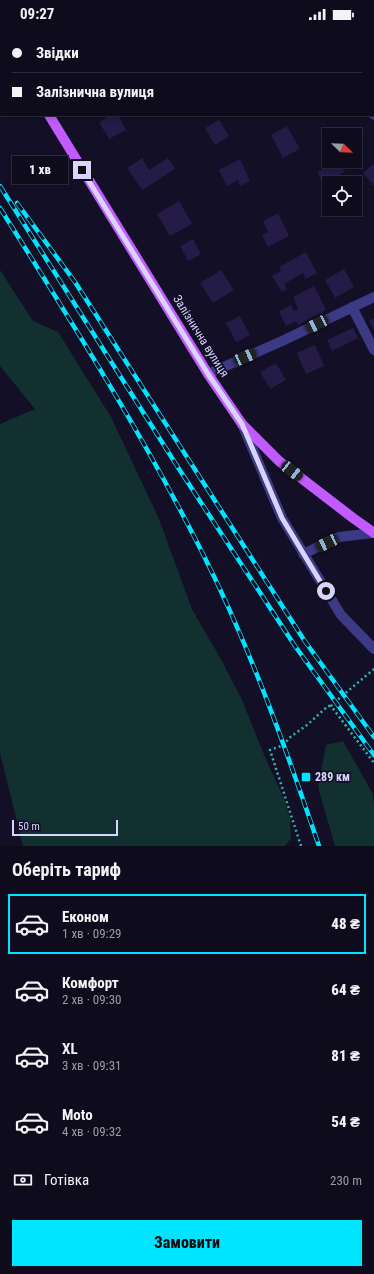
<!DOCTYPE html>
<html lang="uk">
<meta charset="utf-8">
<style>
:root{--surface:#0e0b1c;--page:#1c1929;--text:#f1f3f6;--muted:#9b9ba3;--line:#2e2b3b;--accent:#00e5ff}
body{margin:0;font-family:"Roboto Condensed",sans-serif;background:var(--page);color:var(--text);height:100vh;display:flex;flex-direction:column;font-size:15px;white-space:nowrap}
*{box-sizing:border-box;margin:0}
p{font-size:13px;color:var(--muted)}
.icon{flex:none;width:22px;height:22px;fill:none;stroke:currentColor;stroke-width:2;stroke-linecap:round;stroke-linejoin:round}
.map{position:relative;height:818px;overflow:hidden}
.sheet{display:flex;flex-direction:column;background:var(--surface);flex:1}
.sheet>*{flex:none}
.top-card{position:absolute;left:0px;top:0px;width:374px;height:88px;box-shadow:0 2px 6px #0003,0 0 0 1px var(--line);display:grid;align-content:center;height:88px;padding:0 12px;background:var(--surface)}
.needle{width:26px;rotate:113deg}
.controls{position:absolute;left:322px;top:100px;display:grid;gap:8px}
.controls a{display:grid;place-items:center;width:40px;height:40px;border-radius:0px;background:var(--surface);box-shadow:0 2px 6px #0003,0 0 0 1px var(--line);font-size:20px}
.scale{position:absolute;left:12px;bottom:10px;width:106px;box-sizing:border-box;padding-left:4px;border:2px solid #d9d4ff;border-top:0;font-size:11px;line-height:14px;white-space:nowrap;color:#d9d4ff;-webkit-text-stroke:3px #130f26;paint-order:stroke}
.end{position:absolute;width:18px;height:18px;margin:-9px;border:5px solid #d9d4ff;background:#111;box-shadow:0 0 0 2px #111}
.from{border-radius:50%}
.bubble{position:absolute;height:28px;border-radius:0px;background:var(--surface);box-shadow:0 2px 6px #0003,0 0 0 1px var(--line);font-size:13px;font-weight:800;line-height:28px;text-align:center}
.car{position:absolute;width:12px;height:24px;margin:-12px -6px;border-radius:5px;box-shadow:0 0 3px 1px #0007;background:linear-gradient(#222 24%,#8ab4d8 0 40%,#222 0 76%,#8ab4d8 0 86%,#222 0)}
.top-card b{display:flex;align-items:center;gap:14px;height:38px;font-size:15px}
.top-card b+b{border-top:1px solid var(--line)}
.top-card i{width:10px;height:10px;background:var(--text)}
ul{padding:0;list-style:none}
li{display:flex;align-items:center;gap:12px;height:60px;margin:0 8px 6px;padding:0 4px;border:2px solid transparent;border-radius:0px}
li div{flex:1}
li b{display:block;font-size:15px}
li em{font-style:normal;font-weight:800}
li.selected{border-color:var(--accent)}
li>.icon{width:36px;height:36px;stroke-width:1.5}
h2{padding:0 12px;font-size:18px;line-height:48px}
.pay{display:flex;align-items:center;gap:10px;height:44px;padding:0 12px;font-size:15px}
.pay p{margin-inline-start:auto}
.action{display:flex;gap:8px;margin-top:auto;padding:8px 12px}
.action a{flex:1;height:46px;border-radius:0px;background:var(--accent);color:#111;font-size:16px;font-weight:800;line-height:46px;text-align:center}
.status{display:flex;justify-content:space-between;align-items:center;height:28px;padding:0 20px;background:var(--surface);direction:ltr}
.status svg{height:11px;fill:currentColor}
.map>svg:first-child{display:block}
.green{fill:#12302f}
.building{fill:#241b47}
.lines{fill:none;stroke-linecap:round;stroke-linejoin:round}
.path{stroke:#2fb8b0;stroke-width:2.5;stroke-dasharray:2 3;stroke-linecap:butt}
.minor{stroke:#3d3a85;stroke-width:10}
.major{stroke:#c25bff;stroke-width:10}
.rail-casing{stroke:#00e5ff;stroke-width:4.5}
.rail{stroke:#130f26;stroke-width:3;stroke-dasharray:9;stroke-linecap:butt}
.route{stroke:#d9d4ff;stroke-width:5}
.poi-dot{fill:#00e5ff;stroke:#130f26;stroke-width:1.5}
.labels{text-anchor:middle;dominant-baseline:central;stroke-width:3.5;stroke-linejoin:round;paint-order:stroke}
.street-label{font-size:12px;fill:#d9d4ff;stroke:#130f26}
.poi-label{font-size:12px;font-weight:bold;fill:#d9d4ff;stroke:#130f26;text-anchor:start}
</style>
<div class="status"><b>09:27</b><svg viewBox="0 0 49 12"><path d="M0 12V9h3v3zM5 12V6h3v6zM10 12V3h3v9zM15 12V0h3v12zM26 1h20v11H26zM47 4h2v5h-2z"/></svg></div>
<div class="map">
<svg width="374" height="818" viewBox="0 0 374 818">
<rect width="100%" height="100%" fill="#130f26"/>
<g class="green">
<polygon points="0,242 33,293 58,304 111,389 159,491 192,581 223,635 242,672 265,729 284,771 290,790 291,810 285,818 23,818 0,725 0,396 35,381 0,338"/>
<polygon points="343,713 373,766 374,778 374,818 335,818 318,759 326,717"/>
</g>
<g class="building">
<polygon points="111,87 118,87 126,102 109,111 99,94"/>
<polygon points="219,92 229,108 215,117 205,100"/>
<polygon points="287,98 300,121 283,130 271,107"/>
<polygon points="142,130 149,142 168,130 175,141 142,162 127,140"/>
<polygon points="240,131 250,153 240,158 238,152 227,158 219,142"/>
<polygon points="340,133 345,144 323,155 317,144"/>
<polygon points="374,135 374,158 363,145"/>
<polygon points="179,173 192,196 170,208 157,186"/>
<polygon points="278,185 289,208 268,219 262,207 268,204 263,193"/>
<polygon points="193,211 201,226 188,233 180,218"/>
<polygon points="306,224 317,245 306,251 303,245 284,256 287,261 282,264 272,248 281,243 279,239"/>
<polygon points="344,241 354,259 335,270 325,252"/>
<polygon points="221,242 234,262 213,275 200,255"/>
<polygon points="314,258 326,282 298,297 296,293 286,298 279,283 291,277 294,283 298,281 293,269"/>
<polygon points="240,288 250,307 236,314 226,295"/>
<polygon points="374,290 374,302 369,293"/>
<polygon points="353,300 358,310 332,323 327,312"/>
<polygon points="315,317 324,338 306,346 297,325"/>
<polygon points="276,335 286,352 270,361 260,344"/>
</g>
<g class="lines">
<g class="path">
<polyline points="374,641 335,674 331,678 374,735"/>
<polyline points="301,818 270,722 284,717 289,710 307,697 328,678 331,678"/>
</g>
<g class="minor">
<polyline points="292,0 293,1"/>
<polyline points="373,86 374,87"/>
<polyline points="352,279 374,322"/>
<polyline points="208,346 282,313 374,269"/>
<polyline points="242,396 282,490 341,587 374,621"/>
<polyline points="303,526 339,509 373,505"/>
</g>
<g class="major">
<polyline points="0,7 1,9"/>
<polyline points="49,87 208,346 242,396 279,433 353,490 374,505"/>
</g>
<defs>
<g id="rail">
<polyline points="0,158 179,441 295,618 374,727"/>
<polyline points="17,175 75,254 304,612 374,709"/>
<path d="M 0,180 C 71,293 142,405 202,524 C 250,619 285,718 319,818"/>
</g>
</defs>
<use href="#rail" class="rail-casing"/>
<use href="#rail" class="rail"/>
</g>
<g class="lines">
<polyline class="route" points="82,142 208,346 242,396 282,490 326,563"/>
</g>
<rect class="poi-dot" x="301" y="744" width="10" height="10" rx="2"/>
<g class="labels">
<g class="street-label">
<text transform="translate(201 308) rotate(58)">Залізнична вулиця</text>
</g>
<g class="poi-label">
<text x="315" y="749">289 км</text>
</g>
</g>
</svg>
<div class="controls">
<a><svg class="needle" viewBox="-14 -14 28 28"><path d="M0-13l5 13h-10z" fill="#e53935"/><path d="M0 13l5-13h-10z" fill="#9b9ba3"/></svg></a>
<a><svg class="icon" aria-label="locate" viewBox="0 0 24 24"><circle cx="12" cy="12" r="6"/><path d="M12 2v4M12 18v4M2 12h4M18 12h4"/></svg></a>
</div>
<div class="scale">50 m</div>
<i class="end from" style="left:326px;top:563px"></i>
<i class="end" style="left:82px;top:142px"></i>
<div class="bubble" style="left:12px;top:128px;width:56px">1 хв</div>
<i class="car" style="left:317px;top:296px;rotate:244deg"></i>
<i class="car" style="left:245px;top:329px;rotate:66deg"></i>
<i class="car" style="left:292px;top:443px;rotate:128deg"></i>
<i class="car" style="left:327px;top:515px;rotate:245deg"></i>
<div class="top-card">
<b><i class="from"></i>Звідки</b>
<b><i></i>Залізнична вулиця</b>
</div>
</div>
<section class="sheet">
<h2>Оберіть тариф</h2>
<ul>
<li class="selected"><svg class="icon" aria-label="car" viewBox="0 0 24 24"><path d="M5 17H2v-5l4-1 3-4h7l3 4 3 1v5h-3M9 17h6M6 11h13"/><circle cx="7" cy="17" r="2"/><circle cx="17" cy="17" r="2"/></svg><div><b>Економ</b><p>1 хв · 09:29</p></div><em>48 ₴</em></li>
<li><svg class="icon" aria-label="car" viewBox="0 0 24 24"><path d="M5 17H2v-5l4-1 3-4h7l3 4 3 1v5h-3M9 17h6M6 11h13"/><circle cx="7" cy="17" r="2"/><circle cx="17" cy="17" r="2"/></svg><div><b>Комфорт</b><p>2 хв · 09:30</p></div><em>64 ₴</em></li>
<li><svg class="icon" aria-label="car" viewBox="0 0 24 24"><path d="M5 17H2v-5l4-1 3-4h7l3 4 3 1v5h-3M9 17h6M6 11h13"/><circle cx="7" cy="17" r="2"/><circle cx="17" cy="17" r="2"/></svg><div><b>XL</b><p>3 хв · 09:31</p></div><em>81 ₴</em></li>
<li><svg class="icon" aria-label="car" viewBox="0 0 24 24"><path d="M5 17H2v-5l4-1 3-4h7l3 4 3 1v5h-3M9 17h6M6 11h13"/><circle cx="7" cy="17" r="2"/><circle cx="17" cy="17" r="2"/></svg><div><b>Moto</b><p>4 хв · 09:32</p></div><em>54 ₴</em></li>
</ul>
<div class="pay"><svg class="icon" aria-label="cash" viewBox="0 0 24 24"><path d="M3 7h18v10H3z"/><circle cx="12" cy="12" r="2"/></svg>Готівка<p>230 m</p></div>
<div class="action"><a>Замовити</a></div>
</section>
